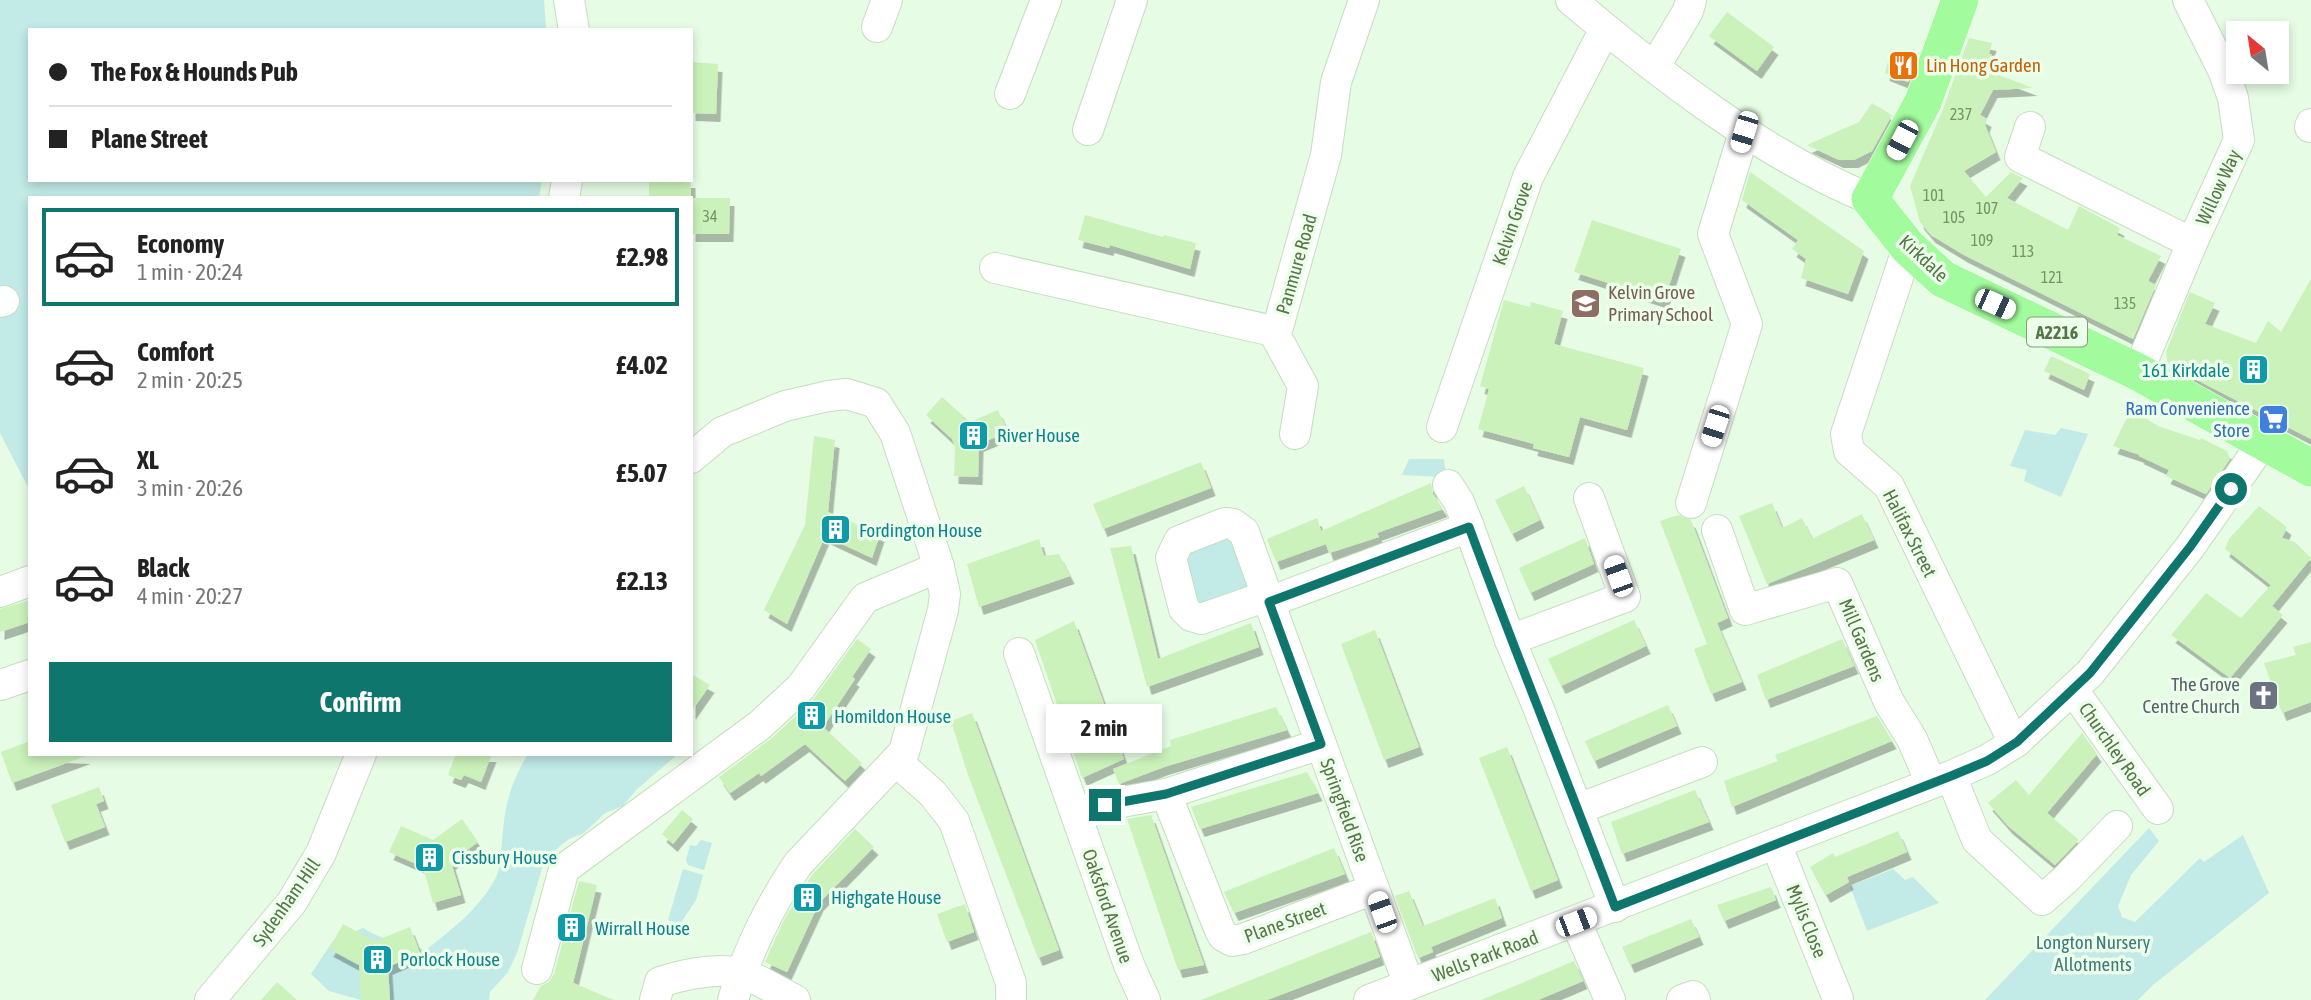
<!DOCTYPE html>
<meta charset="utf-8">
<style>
:root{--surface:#fff;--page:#f2f2f2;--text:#222;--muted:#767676;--line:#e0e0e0;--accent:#0f766e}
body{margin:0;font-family:"Asap Condensed",sans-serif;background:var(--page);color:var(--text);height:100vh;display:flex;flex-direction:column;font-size:26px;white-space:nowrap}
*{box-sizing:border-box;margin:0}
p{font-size:23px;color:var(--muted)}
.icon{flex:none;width:38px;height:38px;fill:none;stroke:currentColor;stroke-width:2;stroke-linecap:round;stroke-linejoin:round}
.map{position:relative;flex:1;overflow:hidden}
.panel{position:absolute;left:28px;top:196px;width:665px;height:560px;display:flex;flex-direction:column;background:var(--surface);border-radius:0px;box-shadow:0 4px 10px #0003}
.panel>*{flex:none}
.banner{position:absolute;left:28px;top:28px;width:665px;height:154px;border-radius:0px;box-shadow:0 4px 10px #0003;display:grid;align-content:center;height:154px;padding:0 21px;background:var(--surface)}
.needle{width:46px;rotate:330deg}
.fabs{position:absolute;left:2226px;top:21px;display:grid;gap:14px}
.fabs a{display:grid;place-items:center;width:63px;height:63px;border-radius:0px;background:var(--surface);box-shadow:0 4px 10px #0003;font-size:35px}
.end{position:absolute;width:32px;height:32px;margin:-16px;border:9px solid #0f766e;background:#fff;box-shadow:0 0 0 4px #fff}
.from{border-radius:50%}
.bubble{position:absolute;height:49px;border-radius:0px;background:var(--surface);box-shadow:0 4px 10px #0003;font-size:23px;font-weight:700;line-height:49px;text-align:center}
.car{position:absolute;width:21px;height:42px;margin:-21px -10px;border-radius:9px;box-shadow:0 0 5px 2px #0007;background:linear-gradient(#fff 24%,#345 0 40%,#fff 0 76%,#345 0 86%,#fff 0)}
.banner b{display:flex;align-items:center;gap:24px;height:66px;font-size:26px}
.banner b+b{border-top:2px solid var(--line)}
.banner i{width:18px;height:18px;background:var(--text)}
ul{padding:12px 0 0;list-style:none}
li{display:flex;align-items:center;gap:21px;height:98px;margin:0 14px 10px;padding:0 7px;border:4px solid transparent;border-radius:0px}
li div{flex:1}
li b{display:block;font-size:26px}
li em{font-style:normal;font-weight:700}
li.current{border-color:var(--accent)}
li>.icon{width:63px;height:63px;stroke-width:1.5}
.button{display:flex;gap:14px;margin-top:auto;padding:14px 21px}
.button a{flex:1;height:80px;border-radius:0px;background:var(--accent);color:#fff;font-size:28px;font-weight:700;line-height:80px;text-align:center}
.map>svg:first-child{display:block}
.green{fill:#c2eae6}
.building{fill:#cbf2bb;filter:url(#shadow)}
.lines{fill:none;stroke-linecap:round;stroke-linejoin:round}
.minor-casing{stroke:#c4dfbc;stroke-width:32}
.major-casing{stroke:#fff;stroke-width:38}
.minor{stroke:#fff;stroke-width:30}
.major{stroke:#a2fb9c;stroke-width:37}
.route{stroke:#0f766e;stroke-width:9}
.labels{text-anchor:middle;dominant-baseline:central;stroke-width:7;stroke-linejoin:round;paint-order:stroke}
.number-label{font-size:16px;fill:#759466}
.shield{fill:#ecffea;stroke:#849e79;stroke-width:2}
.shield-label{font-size:18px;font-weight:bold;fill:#587549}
.food-label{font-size:19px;fill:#c56008;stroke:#ecffea;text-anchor:start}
.street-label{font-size:19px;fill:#587549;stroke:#ecffea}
.education-label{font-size:19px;fill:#785e54;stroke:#ecffea;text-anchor:start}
.culture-label{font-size:19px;fill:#0d838f;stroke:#ecffea;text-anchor:start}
.shop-label{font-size:19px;fill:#366cbe;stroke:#ecffea;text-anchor:end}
.worship-label{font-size:19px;fill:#5b616d;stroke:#ecffea;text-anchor:end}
.park-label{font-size:19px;fill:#417a7b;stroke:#ecffea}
</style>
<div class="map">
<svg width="2311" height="1000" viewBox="0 0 2311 1000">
<defs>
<filter id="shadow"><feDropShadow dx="4.5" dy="8" stdDeviation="0" flood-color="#0004"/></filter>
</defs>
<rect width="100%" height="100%" fill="#e6fce4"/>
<g class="green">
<polygon points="0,0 544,0 546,30 30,30 30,180 542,180 539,198 30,198 30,491 0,433"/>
<polygon points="2061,428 2088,434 2061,497 2024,481 2027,470 2010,466 2025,430 2055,435"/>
<polygon points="1409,459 1444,459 1446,477 1402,475"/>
<polygon points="1228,534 1250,576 1249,592 1196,605 1184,552"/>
<path d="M 528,754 L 678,754 L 636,790 L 623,806 L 605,813 L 584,833 L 569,839 L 545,858 L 517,953 L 508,972 L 490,992 L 489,1000 L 361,1000 L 329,991 L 311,974 L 333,941 L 363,928 C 382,940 404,945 426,950 C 451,930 483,906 497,875 C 502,862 501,845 503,831 C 505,803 513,778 528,754 Z"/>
<polygon points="2149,828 2159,841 2131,875 2118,906 2122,917 2135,922 2200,858 2204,862 2243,835 2269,893 2153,985 2138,1000 1985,1000"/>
<polygon points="701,840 712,843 704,870 688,865 686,860 690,845 696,846"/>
<polygon points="683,869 703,875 696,900 680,924 668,920"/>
<polygon points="1893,869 1905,880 1913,877 1939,903 1867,931 1850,886"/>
</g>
<g class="building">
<polygon points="1727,12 1774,47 1757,71 1709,36"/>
<polygon points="1969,38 1992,43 1989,54 1992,54 1985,70 2033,88 1993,90 1980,115 1987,119 1985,125 1996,152 1964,171 1986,197 2011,172 2023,178 2007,198 2068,230 2079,206 2120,228 2117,235 2161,256 2148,281 2156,285 2133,339 1964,255 1931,235 1920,222 1910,186 1943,109"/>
<polygon points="1890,54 1917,57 1908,82 1885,73"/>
<polygon points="691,62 718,64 716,114 691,113"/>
<polygon points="1872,103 1892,115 1872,151 1854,160 1839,160 1807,145 1859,122"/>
<polygon points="1750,172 1864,251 1848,294 1801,278 1806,259 1792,249 1798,240 1742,200"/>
<rect x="649" y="180" width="42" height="18"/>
<polygon points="691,198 730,198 729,234 691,234"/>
<polygon points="1085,215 1163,237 1164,235 1196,243 1190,269 1110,245 1109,248 1078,240"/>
<polygon points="1592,220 1681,249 1664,301 1574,272"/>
<polygon points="2311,279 2311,439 2168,365 2166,352 2190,292 2215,303 2205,324 2256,343 2268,321 2281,332"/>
<polygon points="1504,300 1530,307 1531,302 1563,311 1554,344 1644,368 1627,430 1580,417 1569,457 1533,448 1534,444 1478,429 1489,389 1480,386"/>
<polygon points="2051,356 2090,374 2084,390 2044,371"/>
<polygon points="942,397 970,422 998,410 1008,432 979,444 978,477 954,476 955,446 952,439 926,415"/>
<polygon points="2131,409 2158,426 2200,440 2201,438 2227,451 2230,459 2206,494 2166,476 2169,470 2139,456 2140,455 2113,446"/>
<polygon points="814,436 835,440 828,512 880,534 872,558 825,536 787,624 764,610 805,525"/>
<polygon points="1201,462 1211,488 1103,529 1093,504"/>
<polygon points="1431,483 1433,494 1443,509 1377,533 1379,537 1329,553 1326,544 1276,562 1267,539 1317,518 1321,531"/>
<polygon points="1524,486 1540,520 1512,534 1495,500"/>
<polygon points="1772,503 1782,528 1802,518 1812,539 1862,514 1874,540 1767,584 1739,516"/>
<polygon points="2259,506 2287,527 2282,538 2295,542 2311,558 2272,606 2283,615 2230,678 2171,635 2206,593 2241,618 2271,585 2225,549 2229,539"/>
<polygon points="1678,515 1691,520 1728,618 1717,623 1742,682 1711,694 1694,649 1707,644 1660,521"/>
<polygon points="1585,538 1594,564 1530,593 1519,568"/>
<polygon points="1039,539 1044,556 1059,554 1070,576 979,607 967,564"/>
<polygon points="1131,546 1158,659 1251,623 1259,647 1147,687 1110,548"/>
<polygon points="30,600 30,622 0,632 0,609"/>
<polygon points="1634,620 1646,646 1561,686 1548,659"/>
<polygon points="1074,621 1124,759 1082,778 1035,640"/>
<polygon points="1375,630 1419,747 1384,760 1341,644"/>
<polygon points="857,639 871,649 852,677 855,679 823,727 862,763 845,781 805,744 761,776 759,773 730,793 719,777 772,738 813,700"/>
<polygon points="1842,639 1854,666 1766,700 1757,675"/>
<polygon points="2311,642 2311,702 2282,713 2264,663 2296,655 2293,647"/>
<polygon points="691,674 710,685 691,712"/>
<polygon points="1668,705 1677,726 1594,761 1585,741"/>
<polygon points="1276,707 1287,730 1164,767 1119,784 1113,769 1171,746 1170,740"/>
<polygon points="972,713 1059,950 1038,958 968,775 951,721"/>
<polygon points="1877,716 1892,741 1732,807 1724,781 1778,761 1775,755"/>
<polygon points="2082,733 2097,754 2047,813 2079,840 2055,865 2008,826 1988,803 2016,780 2029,795"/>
<polygon points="30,741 30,754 86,756 12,783 1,752"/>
<polygon points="1507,747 1558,880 1531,891 1479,758"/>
<polygon points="456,754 492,754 481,782 464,775 461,780 448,775"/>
<polygon points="1307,772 1318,793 1200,829 1191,807"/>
<polygon points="99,787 104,801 96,804 105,827 65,842 51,805"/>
<polygon points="1695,790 1709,822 1622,854 1611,822"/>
<polygon points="682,810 693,819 673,844 662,834"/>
<polygon points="1151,815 1204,965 1178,970 1127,819"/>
<polygon points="462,819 478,842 451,862 461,895 433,903 423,867 389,852 401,826 433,840"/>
<polygon points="855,829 874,847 819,903 787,972 765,962 784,920 812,875"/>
<polygon points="1898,831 1907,852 1847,877 1849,882 1826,895 1810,867 1833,853 1835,857"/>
<polygon points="1334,848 1345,874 1234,913 1224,892"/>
<polygon points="579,881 597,885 573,983 614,1000 533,1000 541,986 549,982 554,974"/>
<polygon points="1771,887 1776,900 1724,921 1717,905"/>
<polygon points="1409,891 1423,926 1495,898 1502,918 1431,947 1433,952 1418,958 1395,896"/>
<polygon points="965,904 974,932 947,942 937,914"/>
<polygon points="1691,919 1699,937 1630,965 1622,947"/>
<polygon points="343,924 375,941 410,927 420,953 388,967 390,1000 361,1000 359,965 329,949"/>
<polygon points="1371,932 1380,957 1267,1000 1201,1000"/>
<polygon points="1574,961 1583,981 1538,1000 1481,1000"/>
<polygon points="277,982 297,1000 261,1000"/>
</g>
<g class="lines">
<defs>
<g id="minor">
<polyline points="569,0 574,30"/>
<path d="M 1571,0 C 1659,74 1763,155 1870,199"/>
<polyline points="877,27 887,0"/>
<polyline points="1655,66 1688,11 1691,0"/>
<polyline points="1010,94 1046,0"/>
<polyline points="2030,127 2020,157 2192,243"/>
<polyline points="2310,127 2311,124"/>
<polyline points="1088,130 1132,0"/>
<polyline points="564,198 567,180"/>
<polyline points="1908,247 1846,434 1849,451 1889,486 2010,735 2016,742"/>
<polyline points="995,268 1273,331 1278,327 1326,155 1336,82 1364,0"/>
<polyline points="0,302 4,301"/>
<polyline points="1273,331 1303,386 1295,434"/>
<polyline points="2138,372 2192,243 2239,140 2233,98 2223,70 2188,0"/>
<polyline points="1442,427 1528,177 1605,29"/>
<path d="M 691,458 L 722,432 L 785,406 L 828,396 L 847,394 L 876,403 L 895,433 L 939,567 L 945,594 L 943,610 L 904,752 L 798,864 C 771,903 746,954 733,1000"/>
<polyline points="1448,485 1459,502 1469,527 1510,640 1538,707 1615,907"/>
<polyline points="1691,503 1747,324 1713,234 1744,132"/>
<polygon points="1225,523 1233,524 1244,532 1267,596 1201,619 1191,616 1184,609 1171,558 1179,541"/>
<polyline points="1717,530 1745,610 1837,583 1889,702 1912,739 1931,783"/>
<polyline points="0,592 30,581"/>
<polyline points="1267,596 1409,985"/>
<polyline points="1269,602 1469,527"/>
<polyline points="1510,640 1625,597 1589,498"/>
<polyline points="1019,653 1129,965 1145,1000"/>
<polyline points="0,685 30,675"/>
<polyline points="2073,690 2158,809"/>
<polyline points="1321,744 1166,794 1219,928 1223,936 1232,941 1243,939 1374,889"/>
<polyline points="896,761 933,794 954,821 1011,983 1011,1000"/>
<polyline points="1951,776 1977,840 2042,900 2066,879 2117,826"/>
<polyline points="1105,805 1166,794"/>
<polyline points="1578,809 1702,762"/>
<polyline points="1776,844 1838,999"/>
<polyline points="1576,922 1610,1000"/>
<polyline points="537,969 564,869 760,725 801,687 865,598 939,567"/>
<polyline points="210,1000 292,902 321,853 361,754"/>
<path d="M 655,1000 L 660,982 C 682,975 717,967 741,973 C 757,978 779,992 795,1000"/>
<polyline points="1369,1000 1951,776 1987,760 2016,742 2090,673 2190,547 2264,441"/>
<polyline points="1682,1000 1693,996 1695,1000"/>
</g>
<polyline id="major" points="1960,0 1923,102 1870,199 1908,247 1943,279 2138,372 2311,468"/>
</defs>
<use href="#minor" class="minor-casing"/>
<use href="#major" class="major-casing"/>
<use href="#minor" class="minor"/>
<use href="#major" class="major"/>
</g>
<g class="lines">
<path class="route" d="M 1105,805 L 1166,794 L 1321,744 L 1269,602 L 1469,527 C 1516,654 1567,780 1615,907 L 1951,776 L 1987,761 L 2017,742 L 2090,673 L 2190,547 L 2231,489"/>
</g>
<defs>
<symbol id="restaurant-square" viewBox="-11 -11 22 22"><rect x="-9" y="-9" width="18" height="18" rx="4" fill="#e8710a" stroke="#ecffea"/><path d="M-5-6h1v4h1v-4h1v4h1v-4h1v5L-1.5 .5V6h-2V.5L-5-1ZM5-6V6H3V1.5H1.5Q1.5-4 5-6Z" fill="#fff"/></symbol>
<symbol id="school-square" viewBox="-11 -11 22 22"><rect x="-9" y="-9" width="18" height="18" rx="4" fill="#8d6e63" stroke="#ecffea"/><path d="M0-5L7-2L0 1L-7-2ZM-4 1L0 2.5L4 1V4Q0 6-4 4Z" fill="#fff"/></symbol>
<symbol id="building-square" viewBox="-11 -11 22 22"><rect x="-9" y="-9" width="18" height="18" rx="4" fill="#0f9aa8" stroke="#ecffea"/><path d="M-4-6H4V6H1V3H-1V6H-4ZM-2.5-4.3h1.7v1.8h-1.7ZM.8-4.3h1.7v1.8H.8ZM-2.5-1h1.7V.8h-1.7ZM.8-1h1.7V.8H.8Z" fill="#fff"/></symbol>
<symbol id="supermarket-square" viewBox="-11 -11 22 22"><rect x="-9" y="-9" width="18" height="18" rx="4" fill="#3f7fe0" stroke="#ecffea"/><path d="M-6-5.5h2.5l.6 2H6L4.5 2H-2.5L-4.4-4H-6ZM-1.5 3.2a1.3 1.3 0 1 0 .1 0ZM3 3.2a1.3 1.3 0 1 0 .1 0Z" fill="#fff"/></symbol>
<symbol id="church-square" viewBox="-11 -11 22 22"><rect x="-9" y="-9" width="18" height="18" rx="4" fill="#6b7280" stroke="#ecffea"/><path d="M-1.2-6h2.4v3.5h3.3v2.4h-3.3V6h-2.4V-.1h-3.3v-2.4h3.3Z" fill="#fff"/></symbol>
</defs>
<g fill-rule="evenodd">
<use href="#restaurant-square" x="1886" y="48" width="35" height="35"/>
<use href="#school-square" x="1568" y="286" width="35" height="35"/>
<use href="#building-square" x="2236" y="352" width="35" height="35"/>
<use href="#supermarket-square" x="2256" y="402" width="35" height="35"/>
<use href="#building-square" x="956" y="418" width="35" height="35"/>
<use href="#building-square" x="818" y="512" width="35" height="35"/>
<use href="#church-square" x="2246" y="678" width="35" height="35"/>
<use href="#building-square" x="794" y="698" width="35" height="35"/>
<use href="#building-square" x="412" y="840" width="35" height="35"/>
<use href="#building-square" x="790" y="880" width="35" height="35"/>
<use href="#building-square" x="554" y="910" width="35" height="35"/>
<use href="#building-square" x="360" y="942" width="35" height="35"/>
</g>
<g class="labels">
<g class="number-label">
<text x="1961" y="114">237</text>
<text x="1934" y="195">101</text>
<text x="1987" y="208">107</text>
<text x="710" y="216">34</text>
<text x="1954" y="217">105</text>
<text x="1982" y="240">109</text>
<text x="2023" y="251">113</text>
<text x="2052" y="277">121</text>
<text x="2125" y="303">135</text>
</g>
<rect class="shield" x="2027" y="317.5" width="60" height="29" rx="5"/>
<g class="shield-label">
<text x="2057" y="332">A2216</text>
</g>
<g class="food-label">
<text x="1926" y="65">Lin Hong Garden</text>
</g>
<g class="street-label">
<text transform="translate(2218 187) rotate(-65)">Willow Way</text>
<text transform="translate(1512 223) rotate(-71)">Kelvin Grove</text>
<text transform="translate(1924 258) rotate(43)">Kirkdale</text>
<text transform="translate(1296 264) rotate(-74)">Panmure Road</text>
<text transform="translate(1910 533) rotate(63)">Halifax Street</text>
<text transform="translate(1862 640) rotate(67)">Mill Gardens</text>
<text transform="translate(2115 749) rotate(55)">Churchley Road</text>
<text transform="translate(1345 810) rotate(70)">Springfield Rise</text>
<text transform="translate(286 902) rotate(-55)">Sydenham Hill</text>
<text transform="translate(1108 906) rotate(71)">Oaksford Avenue</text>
<text transform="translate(1807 921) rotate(68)">Mylis Close</text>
<text transform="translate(1285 922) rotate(-20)">Plane Street</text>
<text transform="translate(1485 956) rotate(-21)">Wells Park Road</text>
</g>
<g class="education-label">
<text x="1608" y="292">Kelvin Grove<tspan x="1608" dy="22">Primary School</tspan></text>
</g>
<g class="culture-label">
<text x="2230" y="370" text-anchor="end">161 Kirkdale</text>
<text x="997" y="435">River House</text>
<text x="859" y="530">Fordington House</text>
<text x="834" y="716">Homildon House</text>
<text x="452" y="857">Cissbury House</text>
<text x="831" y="897">Highgate House</text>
<text x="595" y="928">Wirrall House</text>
<text x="400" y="959">Porlock House</text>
</g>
<g class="shop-label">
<text x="2250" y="408">Ram Convenience<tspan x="2250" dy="22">Store</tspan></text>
</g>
<g class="worship-label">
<text x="2240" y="684">The Grove<tspan x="2240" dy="22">Centre Church</tspan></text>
</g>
<g class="park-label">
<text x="2093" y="942">Longton Nursery<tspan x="2093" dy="22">Allotments</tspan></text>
</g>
</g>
</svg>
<div class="fabs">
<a><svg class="needle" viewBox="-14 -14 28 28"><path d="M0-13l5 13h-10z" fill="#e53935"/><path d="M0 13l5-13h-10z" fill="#767676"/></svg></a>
</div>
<i class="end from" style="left:2231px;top:489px"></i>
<i class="end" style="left:1105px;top:805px"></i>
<div class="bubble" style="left:1046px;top:704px;width:116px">2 min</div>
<i class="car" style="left:1744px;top:132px;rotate:197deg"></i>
<i class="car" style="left:1902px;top:140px;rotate:208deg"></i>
<i class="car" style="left:1995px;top:304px;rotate:114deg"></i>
<i class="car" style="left:1715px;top:426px;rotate:198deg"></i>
<i class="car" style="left:1618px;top:576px;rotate:340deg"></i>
<i class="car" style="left:1382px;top:912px;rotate:340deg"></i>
<i class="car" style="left:1576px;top:922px;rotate:69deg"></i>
<div class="banner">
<b><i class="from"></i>The Fox &amp; Hounds Pub</b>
<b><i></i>Plane Street</b>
</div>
<section class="panel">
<ul>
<li class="current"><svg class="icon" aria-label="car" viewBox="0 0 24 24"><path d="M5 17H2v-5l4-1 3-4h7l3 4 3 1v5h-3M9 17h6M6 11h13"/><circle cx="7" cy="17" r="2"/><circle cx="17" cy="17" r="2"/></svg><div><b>Economy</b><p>1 min · 20:24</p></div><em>£2.98</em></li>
<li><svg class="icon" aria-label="car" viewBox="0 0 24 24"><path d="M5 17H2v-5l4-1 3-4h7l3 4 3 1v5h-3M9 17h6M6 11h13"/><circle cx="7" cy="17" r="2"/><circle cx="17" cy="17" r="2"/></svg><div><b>Comfort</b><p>2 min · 20:25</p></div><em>£4.02</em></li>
<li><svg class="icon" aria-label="car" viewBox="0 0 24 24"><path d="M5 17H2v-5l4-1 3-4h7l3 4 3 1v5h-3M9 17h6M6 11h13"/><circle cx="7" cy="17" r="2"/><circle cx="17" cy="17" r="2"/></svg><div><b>XL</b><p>3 min · 20:26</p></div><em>£5.07</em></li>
<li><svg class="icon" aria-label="car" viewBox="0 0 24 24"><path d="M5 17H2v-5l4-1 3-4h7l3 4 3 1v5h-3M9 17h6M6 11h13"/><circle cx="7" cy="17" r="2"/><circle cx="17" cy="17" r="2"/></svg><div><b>Black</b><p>4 min · 20:27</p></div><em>£2.13</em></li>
</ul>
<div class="button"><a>Confirm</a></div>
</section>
</div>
